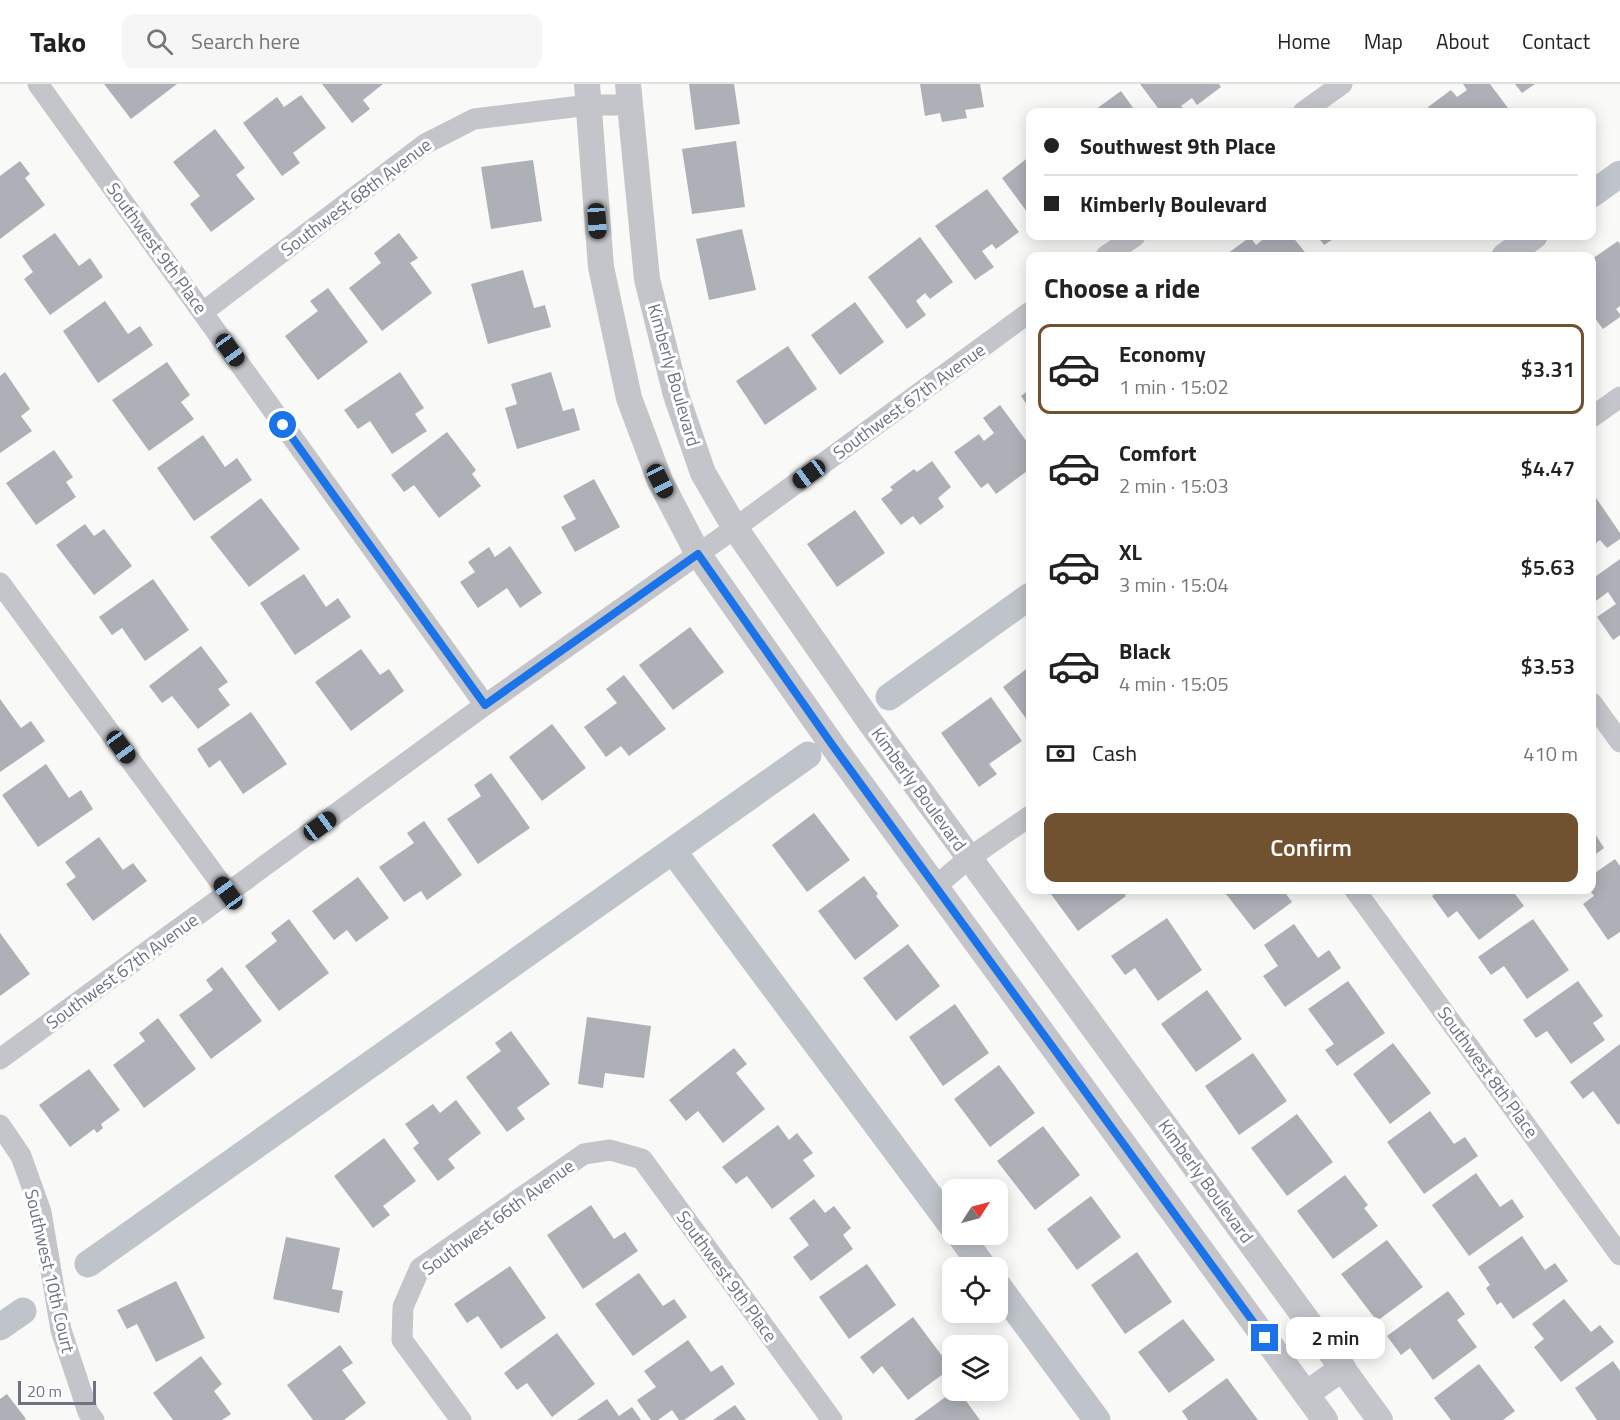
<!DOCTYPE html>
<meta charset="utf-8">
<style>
:root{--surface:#fff;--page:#f6f6f6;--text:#222;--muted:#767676;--line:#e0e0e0;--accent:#705130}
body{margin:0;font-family:"Titillium Web",sans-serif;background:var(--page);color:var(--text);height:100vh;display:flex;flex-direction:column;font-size:22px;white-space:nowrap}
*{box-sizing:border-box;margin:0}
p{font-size:20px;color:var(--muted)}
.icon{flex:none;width:33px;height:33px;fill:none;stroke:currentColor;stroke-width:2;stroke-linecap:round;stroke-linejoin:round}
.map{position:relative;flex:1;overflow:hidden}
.details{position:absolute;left:1026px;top:168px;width:570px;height:642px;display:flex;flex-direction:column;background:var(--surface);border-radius:12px;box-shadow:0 3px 15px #0003}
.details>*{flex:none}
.hud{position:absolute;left:1026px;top:24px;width:570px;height:132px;border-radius:12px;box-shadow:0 3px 15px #0003;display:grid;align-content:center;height:132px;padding:0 18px;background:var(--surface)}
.needle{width:39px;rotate:54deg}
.tools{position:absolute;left:942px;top:1095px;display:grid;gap:12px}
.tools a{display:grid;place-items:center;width:66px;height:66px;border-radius:12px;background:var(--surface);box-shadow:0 3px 15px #0003;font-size:30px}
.scale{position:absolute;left:18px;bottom:15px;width:78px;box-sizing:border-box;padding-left:6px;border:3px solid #6c7384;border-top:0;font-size:16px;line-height:21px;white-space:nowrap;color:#6c7384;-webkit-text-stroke:4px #fff;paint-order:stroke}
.end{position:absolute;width:27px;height:27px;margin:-14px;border:8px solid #1a73e8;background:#fff;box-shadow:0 0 0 3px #fff}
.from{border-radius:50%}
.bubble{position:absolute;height:42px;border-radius:12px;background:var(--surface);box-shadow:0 3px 15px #0003;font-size:20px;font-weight:600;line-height:42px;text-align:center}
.car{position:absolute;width:18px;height:36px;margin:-18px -9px;border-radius:8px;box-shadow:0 0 4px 2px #0007;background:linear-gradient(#222 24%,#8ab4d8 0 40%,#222 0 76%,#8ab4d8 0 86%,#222 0)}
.hud b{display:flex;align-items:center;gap:21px;height:57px;font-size:22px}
.hud b+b{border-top:2px solid var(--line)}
.hud i{width:15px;height:15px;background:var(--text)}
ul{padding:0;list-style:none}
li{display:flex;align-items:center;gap:18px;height:90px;margin:0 12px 9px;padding:0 6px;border:3px solid transparent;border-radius:12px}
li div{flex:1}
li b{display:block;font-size:22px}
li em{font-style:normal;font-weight:600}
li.active{border-color:var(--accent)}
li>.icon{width:54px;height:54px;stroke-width:1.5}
h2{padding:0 18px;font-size:27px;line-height:72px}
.pay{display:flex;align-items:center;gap:15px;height:66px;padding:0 18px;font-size:22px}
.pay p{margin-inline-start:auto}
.cta{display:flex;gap:12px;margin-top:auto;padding:12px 18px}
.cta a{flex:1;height:69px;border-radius:12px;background:var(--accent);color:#fff;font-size:24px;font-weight:600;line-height:69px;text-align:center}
header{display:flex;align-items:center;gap:36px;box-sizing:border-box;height:84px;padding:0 30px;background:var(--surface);border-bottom:2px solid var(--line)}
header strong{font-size:28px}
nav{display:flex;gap:33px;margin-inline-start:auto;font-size:21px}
.search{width:420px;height:54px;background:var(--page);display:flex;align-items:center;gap:15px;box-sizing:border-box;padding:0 21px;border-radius:12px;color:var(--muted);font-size:22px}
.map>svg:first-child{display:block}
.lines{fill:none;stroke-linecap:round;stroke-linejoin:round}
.canal{stroke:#bfc4ca;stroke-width:27}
.building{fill:#aeb0b8}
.minor{stroke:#c3c5ca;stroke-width:21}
.tertiary{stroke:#c3c5ca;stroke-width:26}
.route{stroke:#1a73e8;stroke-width:8}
.labels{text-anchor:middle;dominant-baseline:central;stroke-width:6;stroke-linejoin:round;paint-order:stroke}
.street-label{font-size:18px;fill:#6c7384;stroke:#fff}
</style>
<header>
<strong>Tako</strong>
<div class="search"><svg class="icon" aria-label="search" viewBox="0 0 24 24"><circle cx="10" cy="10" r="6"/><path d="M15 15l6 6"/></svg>Search here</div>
<nav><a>Home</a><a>Map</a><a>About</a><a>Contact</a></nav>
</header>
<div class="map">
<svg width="1620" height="1336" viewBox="0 0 1620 1336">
<rect width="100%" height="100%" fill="#f9f9f7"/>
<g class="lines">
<g class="canal">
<polyline points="1592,110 1620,90"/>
<polyline points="1505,172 1534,152"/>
<polyline points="889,613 1030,512"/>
<polyline points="673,767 952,1142"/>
<polyline points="959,1150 984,1184"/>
<polyline points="88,1180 808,671"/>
<polyline points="998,1202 1097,1336"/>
<polyline points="0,1243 23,1227"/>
</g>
</g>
<g class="building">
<polygon points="104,0 177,0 131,35"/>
<polygon points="322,0 383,0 363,16 370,25 352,39"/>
<polygon points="689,0 734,0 740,40 695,46"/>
<polygon points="920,0 980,0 984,23 965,26 967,34 942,38 940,29 925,32"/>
<polygon points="1140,0 1219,0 1221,3 1197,21 1192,14 1181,22 1186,28 1161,28"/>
<polygon points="1463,0 1490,0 1511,28 1432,28 1428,23 1451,6 1457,13 1467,6"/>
<polygon points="1515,0 1535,0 1522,9"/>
<polygon points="1121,7 1136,28 1092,28"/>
<polygon points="301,11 326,44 293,69 300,79 282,92 243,39 277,13 284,23"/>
<polygon points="215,45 245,84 236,91 255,115 211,148 190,120 200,112 173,78"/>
<polygon points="736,57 745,123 692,130 682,65"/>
<polygon points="1030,72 1030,132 1002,94"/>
<polygon points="533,76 542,137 491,145 481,83"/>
<polygon points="20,77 30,90 25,94 45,121 0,155 0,92"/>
<polygon points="987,105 1019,148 996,165 992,160 982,167 994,183 975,196 935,142"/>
<polygon points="742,145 756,206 709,216 696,155"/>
<polygon points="55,149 79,182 90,174 103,193 50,231 24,195 33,188 22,172"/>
<polygon points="399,149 418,174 410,179 432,209 382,247 349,204 381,179 374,169"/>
<polygon points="1265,152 1292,152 1308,172 1229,172 1227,170 1250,153 1256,161 1266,153"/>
<polygon points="1317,152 1338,152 1324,161"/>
<polygon points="920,153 953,198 930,215 925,209 916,217 926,231 907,245 868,193"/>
<polygon points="1618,157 1620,160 1620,222 1616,225 1620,230 1620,233 1603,245 1592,230 1592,175"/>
<polygon points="523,186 534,224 545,221 551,243 488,260 471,200"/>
<polygon points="328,204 368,258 318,296 285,252 318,227 310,217"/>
<polygon points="105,217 128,250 140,242 153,261 98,299 63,247"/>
<polygon points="855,218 884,258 840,291 811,251"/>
<polygon points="788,262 817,305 765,341 736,297"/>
<polygon points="167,278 190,311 181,318 194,335 149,367 112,316"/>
<polygon points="5,288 30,325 21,332 32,347 0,369 0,292"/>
<polygon points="400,288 424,324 415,330 427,347 392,370 370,337 358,345 344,326"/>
<polygon points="551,288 563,327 574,324 580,346 517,365 505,324 517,320 511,300"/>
<polygon points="1030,305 1030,325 1021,312"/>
<polygon points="1000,321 1030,362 1030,385 996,410 988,399 981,404 954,368 979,350 984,357 994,349 983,334"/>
<polygon points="447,348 476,386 472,390 481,402 439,434 414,401 404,408 391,391"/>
<polygon points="203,351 225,383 237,374 252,396 194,437 157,384"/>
<polygon points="54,366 73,393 66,398 76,413 36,441 6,399"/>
<polygon points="932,377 951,403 938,414 944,423 920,441 913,432 901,441 881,415 893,406 890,403 914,385 917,388"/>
<polygon points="594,395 620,443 575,468 561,443 576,435 563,412"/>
<polygon points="1592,408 1620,449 1620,455 1607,464 1600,456 1592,462"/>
<polygon points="261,414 300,465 249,503 210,453"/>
<polygon points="855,426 885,469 837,503 807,460"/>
<polygon points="85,440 94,452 104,445 132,482 94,511 56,461"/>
<polygon points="510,462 542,509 520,524 507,504 478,524 460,498 475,488 468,478 489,463 495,473"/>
<polygon points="1620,475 1620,551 1613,556 1597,533 1616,520 1608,508 1593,519 1592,495"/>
<polygon points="304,490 326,523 338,514 351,533 295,571 260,519"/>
<polygon points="153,495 189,546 145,577 122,544 112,551 99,533"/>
<polygon points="690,543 724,588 673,626 639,581"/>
<polygon points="201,562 228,598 218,605 230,621 198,645 172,612 162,619 149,602"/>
<polygon points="361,565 380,591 389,585 404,607 351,647 315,598"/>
<polygon points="1030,582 1030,640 1003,603"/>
<polygon points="624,591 666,645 629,672 621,662 606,673 584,643 617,619 606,605"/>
<polygon points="991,613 1022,657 989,680 997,690 979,703 941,649"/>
<polygon points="0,615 21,644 31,637 45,657 0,688"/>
<polygon points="251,628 287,680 243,710 220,676 209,684 197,665"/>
<polygon points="552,640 586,684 542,717 509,673"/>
<polygon points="46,680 69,714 81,706 93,725 38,763 2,711"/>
<polygon points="491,689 530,744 478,780 447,735 481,712 474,701"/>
<polygon points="814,729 850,776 807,808 772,761"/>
<polygon points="424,737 462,791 427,816 421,807 404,818 379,783 414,759 407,749"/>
<polygon points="1592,745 1604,764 1592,773"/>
<polygon points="99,753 123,786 133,779 147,797 93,837 66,800 76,793 65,778"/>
<polygon points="1615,775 1620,782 1620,848 1608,856 1583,820 1594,812 1590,806 1592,806 1592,791"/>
<polygon points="864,792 878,810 876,812 899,842 855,876 818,827"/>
<polygon points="358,793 389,834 356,858 347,846 334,856 312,827"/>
<polygon points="1048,806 1122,806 1126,812 1078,847"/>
<polygon points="1223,806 1283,806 1292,818 1254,846"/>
<polygon points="1440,806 1512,806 1524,822 1479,856 1457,827 1448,834 1432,812"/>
<polygon points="1167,834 1202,886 1158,917 1135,884 1125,891 1111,872"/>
<polygon points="289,835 329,889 279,927 245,882 277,857 271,849"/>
<polygon points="1533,835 1569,886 1527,915 1504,882 1491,891 1478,873"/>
<polygon points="1294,840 1318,874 1329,866 1341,884 1285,923 1263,892 1278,882 1264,861"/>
<polygon points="0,849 30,890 0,912"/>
<polygon points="908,860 940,902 896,937 863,894"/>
<polygon points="222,883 262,937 211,975 179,931 213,906 206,896"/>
<polygon points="1348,897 1385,949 1337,982 1325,966 1334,960 1308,925"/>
<polygon points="1578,897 1603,932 1593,939 1605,956 1571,980 1547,947 1536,954 1523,936"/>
<polygon points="1207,906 1242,955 1196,988 1161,940"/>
<polygon points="955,920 989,969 943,1002 909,953"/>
<polygon points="587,933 651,942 644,994 605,989 603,1004 578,1000"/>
<polygon points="158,934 196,985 144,1024 113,981 145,957 139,949"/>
<polygon points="511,947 550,1000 517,1024 525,1035 507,1048 466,993 501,967 495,959"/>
<polygon points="1393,959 1431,1009 1390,1040 1353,990"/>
<polygon points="1620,960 1620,1039 1618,1041 1593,1007 1583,1015 1570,998"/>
<polygon points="734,964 747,980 736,989 765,1025 723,1059 698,1027 686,1037 669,1016"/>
<polygon points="1253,969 1287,1017 1239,1051 1205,1002"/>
<polygon points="999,981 1035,1029 990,1063 954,1015"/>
<polygon points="89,985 120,1026 101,1040 103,1044 97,1049 94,1045 70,1063 39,1021"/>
<polygon points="456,1016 481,1049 448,1075 455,1084 438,1097 413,1064 419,1059 405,1040 433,1020 440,1029"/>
<polygon points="1430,1027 1454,1060 1465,1053 1478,1072 1424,1110 1387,1058"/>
<polygon points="1297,1030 1333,1078 1287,1112 1251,1064"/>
<polygon points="778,1041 789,1056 797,1049 813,1069 803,1076 815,1092 772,1125 747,1092 736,1100 722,1083"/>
<polygon points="1043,1042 1080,1091 1035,1126 997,1077"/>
<polygon points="384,1054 416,1097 383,1122 390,1131 373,1144 334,1092"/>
<polygon points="1476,1089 1500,1123 1512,1115 1524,1133 1469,1172 1432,1121"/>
<polygon points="1345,1091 1368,1121 1364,1124 1378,1142 1333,1175 1297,1127"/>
<polygon points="1091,1112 1121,1153 1077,1186 1047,1145"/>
<polygon points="814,1115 825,1129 834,1122 851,1144 843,1151 853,1165 811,1197 793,1173 809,1161 789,1134"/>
<polygon points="591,1121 614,1155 625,1148 638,1167 583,1205 547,1151"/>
<polygon points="1522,1152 1545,1186 1555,1179 1568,1197 1513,1235 1501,1218 1497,1221 1486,1204 1490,1201 1478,1183"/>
<polygon points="286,1153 340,1164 332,1205 343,1207 339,1229 273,1215"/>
<polygon points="1387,1156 1423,1203 1377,1237 1341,1190"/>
<polygon points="1137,1168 1172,1218 1125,1250 1091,1201"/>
<polygon points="867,1180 896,1221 849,1255 819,1213"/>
<polygon points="510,1182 546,1234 501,1265 478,1232 467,1239 454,1220"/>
<polygon points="639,1189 663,1222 674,1215 687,1233 633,1272 595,1220"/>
<polygon points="176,1197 205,1254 156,1278 137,1240 127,1245 117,1226"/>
<polygon points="1448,1207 1465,1230 1457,1236 1477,1263 1433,1296 1410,1264 1401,1271 1387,1252"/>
<polygon points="1564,1215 1591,1248 1600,1241 1614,1258 1561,1298 1534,1263 1544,1255 1532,1240"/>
<polygon points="913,1233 951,1284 908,1316 882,1282 873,1290 860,1273"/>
<polygon points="1183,1235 1215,1276 1169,1309 1138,1268"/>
<polygon points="557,1249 595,1300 552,1333 527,1299 517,1306 504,1289"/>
<polygon points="688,1256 711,1288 722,1281 735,1300 684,1336 679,1336 672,1326 658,1336 651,1336 637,1316 656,1303 644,1287"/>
<polygon points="340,1261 353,1279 342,1286 366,1319 344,1336 313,1336 287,1301"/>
<polygon points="201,1272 222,1300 214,1307 231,1330 222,1336 173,1336 153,1309"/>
<polygon points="1613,1277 1620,1287 1620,1336 1597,1336 1575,1304"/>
<polygon points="1479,1280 1515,1327 1503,1336 1451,1336 1434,1314"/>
<polygon points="1227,1294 1258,1336 1188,1336 1182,1327"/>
<polygon points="955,1306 958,1306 980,1336 914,1336"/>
<polygon points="7,1310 26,1335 24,1336 0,1336 0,1315"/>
<polygon points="607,1315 619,1332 632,1323 641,1336 577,1336"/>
<polygon points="735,1321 746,1336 713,1336"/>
</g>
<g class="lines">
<g class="minor">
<polyline points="38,0 485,621"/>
<polyline points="1303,28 1342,0"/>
<polyline points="1106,172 1135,152"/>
<polyline points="203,228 425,60 474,35 589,21 630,21"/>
<polyline points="1592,333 1620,313"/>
<polyline points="0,499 228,809"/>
<polyline points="1592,619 1620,658"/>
<polyline points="935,803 969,774 1030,732"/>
<polyline points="1355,806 1620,1171"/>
<polyline points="0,975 485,621 735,444 1030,228"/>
<polyline points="0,1041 21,1072 41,1128 61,1246 88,1328 94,1336"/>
<polyline points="461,1336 402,1256 403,1223 420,1184 584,1070 610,1066 642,1075 832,1336"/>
</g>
<g class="tertiary">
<polyline points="587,0 601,183 629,314 660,397 698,470 833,662 1325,1336"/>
<polyline points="628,0 647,195 676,311 703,389 735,444 870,638 1380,1336"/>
<polyline points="1306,1310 1343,1284"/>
</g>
</g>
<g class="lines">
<polyline class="route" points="283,341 485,621 698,470 833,662 1265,1254"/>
</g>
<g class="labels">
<g class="street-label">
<text transform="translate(356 113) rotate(-37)">Southwest 68th Avenue</text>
<text transform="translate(157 164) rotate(54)">Southwest 9th Place</text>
<text transform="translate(674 291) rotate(74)">Kimberly Boulevard</text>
<text transform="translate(909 317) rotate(-36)">Southwest 67th Avenue</text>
<text transform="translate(919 705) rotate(54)">Kimberly Boulevard</text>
<text transform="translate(122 887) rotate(-36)">Southwest 67th Avenue</text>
<text transform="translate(1488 988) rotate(54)">Southwest 8th Place</text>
<text transform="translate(1206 1097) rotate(54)">Kimberly Boulevard</text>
<text transform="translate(498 1133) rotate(-36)">Southwest 66th Avenue</text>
<text transform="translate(50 1187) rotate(77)">Southwest 10th Court</text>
<text transform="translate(727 1192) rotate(54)">Southwest 9th Place</text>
</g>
</g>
</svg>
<div class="tools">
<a><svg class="needle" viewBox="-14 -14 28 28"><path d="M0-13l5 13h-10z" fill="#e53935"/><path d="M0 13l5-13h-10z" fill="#767676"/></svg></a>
<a><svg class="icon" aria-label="locate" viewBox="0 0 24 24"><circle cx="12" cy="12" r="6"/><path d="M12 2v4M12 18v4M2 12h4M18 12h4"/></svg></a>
<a><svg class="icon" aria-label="layers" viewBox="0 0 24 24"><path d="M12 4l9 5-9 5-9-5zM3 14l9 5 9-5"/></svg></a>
</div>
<div class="scale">20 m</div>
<i class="end from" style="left:283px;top:341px"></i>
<i class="end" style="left:1265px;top:1254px"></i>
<div class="bubble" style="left:1286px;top:1233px;width:99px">2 min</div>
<i class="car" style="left:597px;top:137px;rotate:176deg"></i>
<i class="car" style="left:230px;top:266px;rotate:144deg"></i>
<i class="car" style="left:809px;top:390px;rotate:234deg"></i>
<i class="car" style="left:660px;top:397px;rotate:153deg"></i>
<i class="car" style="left:121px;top:663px;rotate:144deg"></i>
<i class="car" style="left:320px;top:742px;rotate:54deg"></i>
<i class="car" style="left:228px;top:809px;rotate:324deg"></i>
<div class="hud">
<b><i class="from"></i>Southwest 9th Place</b>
<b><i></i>Kimberly Boulevard</b>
</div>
<section class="details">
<h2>Choose a ride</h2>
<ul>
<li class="active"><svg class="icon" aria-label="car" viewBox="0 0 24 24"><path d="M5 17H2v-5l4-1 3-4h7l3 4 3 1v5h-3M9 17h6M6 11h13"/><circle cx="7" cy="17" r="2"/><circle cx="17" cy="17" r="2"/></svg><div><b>Economy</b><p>1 min · 15:02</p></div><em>$3.31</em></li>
<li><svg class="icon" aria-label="car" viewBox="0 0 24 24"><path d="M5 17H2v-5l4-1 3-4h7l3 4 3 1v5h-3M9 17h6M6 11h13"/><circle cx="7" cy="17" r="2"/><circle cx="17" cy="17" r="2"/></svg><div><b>Comfort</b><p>2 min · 15:03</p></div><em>$4.47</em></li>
<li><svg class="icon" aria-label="car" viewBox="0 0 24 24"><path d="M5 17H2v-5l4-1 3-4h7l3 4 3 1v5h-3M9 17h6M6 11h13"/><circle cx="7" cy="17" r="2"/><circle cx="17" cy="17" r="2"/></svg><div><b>XL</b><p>3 min · 15:04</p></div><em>$5.63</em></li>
<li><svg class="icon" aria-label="car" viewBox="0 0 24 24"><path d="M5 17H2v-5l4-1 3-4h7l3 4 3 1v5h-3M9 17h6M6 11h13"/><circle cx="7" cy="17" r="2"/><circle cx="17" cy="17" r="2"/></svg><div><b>Black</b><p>4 min · 15:05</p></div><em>$3.53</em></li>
</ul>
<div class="pay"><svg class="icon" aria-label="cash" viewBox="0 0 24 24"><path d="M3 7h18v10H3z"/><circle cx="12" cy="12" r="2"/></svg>Cash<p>410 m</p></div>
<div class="cta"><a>Confirm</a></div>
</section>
</div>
